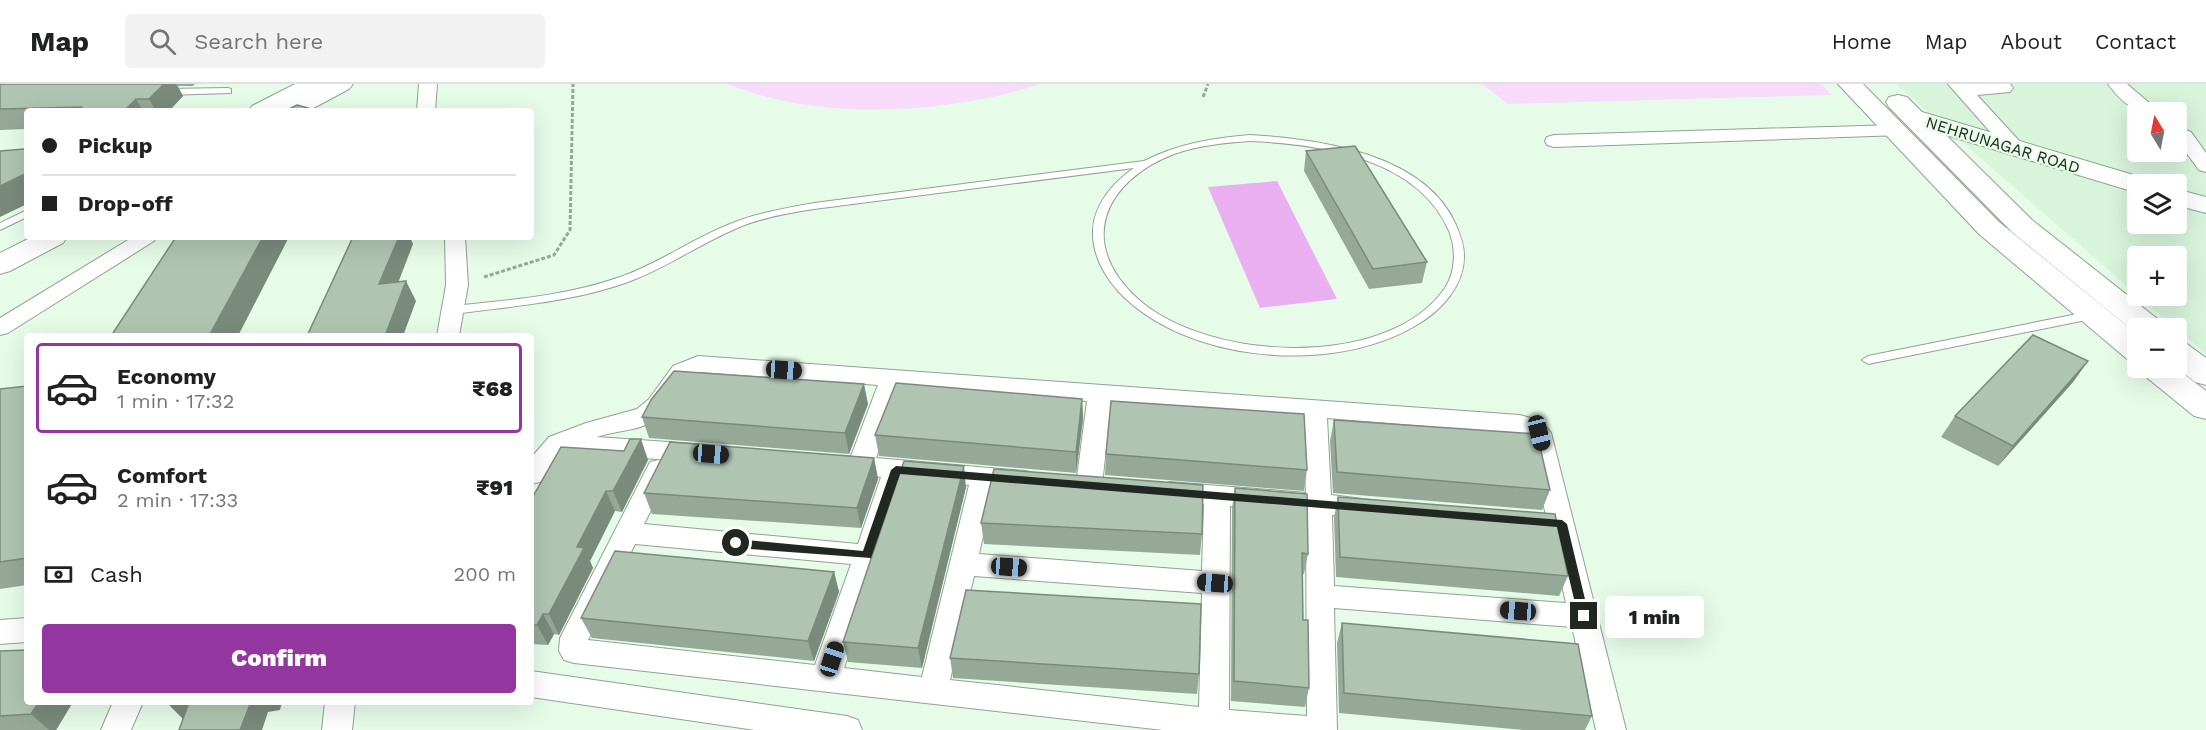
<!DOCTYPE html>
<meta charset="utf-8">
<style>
:root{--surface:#fff;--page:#f2f2f2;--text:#202124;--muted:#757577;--line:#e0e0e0;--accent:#94369f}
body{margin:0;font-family:"Work Sans",sans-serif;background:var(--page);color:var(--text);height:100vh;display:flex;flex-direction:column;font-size:22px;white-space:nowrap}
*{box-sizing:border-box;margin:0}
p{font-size:20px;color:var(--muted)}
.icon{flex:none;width:33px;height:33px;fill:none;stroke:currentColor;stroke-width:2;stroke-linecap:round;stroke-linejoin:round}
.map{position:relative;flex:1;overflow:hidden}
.details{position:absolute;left:24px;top:249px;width:510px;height:372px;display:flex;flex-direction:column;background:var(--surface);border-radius:6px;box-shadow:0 6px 24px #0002}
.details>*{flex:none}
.guide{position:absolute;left:24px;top:24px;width:510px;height:132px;border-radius:6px;box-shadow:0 6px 24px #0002;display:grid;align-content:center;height:132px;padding:0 18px;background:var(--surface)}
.needle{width:39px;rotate:350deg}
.buttons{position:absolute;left:2127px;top:18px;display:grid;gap:12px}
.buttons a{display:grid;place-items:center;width:60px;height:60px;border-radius:6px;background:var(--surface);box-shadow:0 6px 24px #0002;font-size:30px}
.end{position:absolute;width:27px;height:27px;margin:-14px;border:8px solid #202821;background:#fff;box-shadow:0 0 0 3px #fff}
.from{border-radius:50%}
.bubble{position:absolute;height:42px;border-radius:6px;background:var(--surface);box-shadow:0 6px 24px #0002;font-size:20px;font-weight:800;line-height:42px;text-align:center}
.car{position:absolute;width:18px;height:36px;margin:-18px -9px;border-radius:8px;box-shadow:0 0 4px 2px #0007;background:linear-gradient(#222 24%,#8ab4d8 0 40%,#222 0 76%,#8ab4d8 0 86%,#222 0)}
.guide b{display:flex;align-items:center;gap:21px;height:57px;font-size:22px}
.guide b+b{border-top:2px solid var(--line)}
.guide i{width:15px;height:15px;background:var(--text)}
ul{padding:10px 0 0;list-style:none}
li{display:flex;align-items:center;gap:18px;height:90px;margin:0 12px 9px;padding:0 6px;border:3px solid transparent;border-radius:6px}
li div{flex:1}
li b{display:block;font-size:22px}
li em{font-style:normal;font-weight:800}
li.on{border-color:var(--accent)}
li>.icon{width:54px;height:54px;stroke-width:1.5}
.pay{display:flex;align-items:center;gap:15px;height:66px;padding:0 18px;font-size:22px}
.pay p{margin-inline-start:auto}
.cta{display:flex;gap:12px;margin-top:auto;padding:12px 18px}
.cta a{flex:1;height:69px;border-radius:6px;background:var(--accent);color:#fff;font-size:24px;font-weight:800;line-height:69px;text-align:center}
header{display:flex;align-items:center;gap:36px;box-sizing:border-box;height:84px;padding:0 30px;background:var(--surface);border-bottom:2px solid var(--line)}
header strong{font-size:28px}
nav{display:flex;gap:33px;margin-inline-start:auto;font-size:21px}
.search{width:420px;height:54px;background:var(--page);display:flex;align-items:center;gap:15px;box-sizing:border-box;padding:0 21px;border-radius:6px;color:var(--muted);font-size:22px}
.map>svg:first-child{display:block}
.built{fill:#d8f4db;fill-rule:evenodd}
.green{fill:#f8dafb}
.water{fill:#eaaff0}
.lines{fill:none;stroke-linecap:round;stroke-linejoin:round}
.lane-casing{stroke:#8ea391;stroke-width:2}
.street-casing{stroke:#8ea391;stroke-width:2}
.secondary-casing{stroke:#8ea391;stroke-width:2}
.path{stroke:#97a899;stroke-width:3;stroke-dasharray:4 2;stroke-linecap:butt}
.lane{fill:#fff;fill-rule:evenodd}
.street{fill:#fff;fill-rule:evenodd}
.secondary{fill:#fff;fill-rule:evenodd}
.wall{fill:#96a999}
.shaded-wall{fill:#7a8a7d}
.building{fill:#afc5b2;stroke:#7a8a7d;stroke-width:1.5}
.route{fill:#202821}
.labels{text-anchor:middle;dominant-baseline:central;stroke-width:4.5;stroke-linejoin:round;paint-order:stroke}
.far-street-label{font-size:16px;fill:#202821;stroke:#e6fce9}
</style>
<header>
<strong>Map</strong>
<div class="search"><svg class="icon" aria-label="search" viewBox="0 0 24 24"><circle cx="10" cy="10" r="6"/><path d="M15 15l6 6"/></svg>Search here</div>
<nav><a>Home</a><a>Map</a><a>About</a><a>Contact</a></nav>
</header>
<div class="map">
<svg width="2206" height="646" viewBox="0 0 2206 646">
<rect width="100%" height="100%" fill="#e6fce9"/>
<path class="built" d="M 1896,0 L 2206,0 L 2206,270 L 2138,212 L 2176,212 L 2176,172 L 2138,172 L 2137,211 ZM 2138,28 L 2176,28 L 2176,68 L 2138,68 ZM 2138,100 L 2176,100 L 2176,140 L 2138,140 Z"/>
<g class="green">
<path d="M 728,0 L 1041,0 C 949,30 819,38 728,0 Z"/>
<polygon points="1482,0 1822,0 1831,11 1508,20"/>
</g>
<polygon class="water" points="1277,97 1337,215 1260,224 1208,103"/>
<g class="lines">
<defs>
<g id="lane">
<polygon points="228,4 231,5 231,9 166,11 162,8 166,5"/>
<path d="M 1250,51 C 1318,55 1425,69 1456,141 C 1460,151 1464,160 1464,171 C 1465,202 1440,228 1415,242 C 1332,291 1185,279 1118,207 C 1103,190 1092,169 1093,146 C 1094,121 1113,98 1134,84 L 814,125 C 787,129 760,134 735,145 C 698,161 666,184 628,198 C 573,218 512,222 454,230 L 448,226 L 454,222 C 509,216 567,212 620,193 C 658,180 692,155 730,140 C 757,129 786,124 814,119 L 1144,77 C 1177,60 1213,54 1250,51 ZM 1250,57 C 1321,60 1418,74 1449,147 C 1456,165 1456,187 1445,204 C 1388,287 1207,277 1138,215 C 1076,159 1104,97 1174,70 C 1199,61 1225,59 1250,57 Z"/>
<polygon points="27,126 27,133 0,146 0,139"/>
<polygon points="2092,227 2098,231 2096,234 1868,280 1862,276 1868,272"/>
</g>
<g id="street">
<polygon points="419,0 437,0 435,27 417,27"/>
<polygon points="1948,0 2010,0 2013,4 2010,8 1977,11 2022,60 2024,64 2022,68 2008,68"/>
<path d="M 2108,0 L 2127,0 L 2160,28 C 2136,31 2122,19 2108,0 Z"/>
<polygon points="1895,41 1901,43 1904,47 1901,51 1554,63 1547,61 1545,57 1547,53 1554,51"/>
<polygon points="2176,42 2191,48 2206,69 2206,88 2199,86 2176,55"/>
<polygon points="133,153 157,153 154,157 8,249 0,251 0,234"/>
<polygon points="445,153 465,153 468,201 459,252 437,252 446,201"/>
<path d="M 698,272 L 1520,331 L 1541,337 L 1551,349 L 1626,646 L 1596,646 L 1572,543 L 1334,524 L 1337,646 L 1163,646 L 574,579 L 564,576 L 559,567 L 560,554 L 650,378 L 659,376 L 668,378 L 672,385 L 644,440 L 858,460 L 881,393 L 836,387 L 832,381 L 836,375 L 851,372 L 878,301 L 699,288 C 679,297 675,319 659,333 C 643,347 617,346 597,353 L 696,360 L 705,363 L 708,369 L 705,375 L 696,378 L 564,368 L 540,398 L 531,400 L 531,374 L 549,353 L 586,339 L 637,325 L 649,315 L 673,282 ZM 901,303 L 1087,317 L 1076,401 L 1080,408 L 1089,410 L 1098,408 L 1102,401 L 1111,318 L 1302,332 L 1306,409 L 1170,398 L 1161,401 L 1157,408 L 1161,415 L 1204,420 L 1202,487 L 979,470 L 994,403 L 1025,405 L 1034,403 L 1038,396 L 1034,389 L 1025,387 L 876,374 ZM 1327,334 L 1524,350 L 1528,353 L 1566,519 L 1334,502 L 1332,431 L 1369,434 L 1378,431 L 1382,424 L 1378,417 L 1331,411 ZM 906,395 L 969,401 L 922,593 L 844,584 ZM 1230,422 L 1306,429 L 1307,632 L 1229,626 ZM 635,460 L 851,480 L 815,581 L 588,556 ZM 974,492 L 1202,509 L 1199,623 L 950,596 Z"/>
<polygon points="27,534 27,558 0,560 0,536"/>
<polygon points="531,587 847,632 858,636 862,646 755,646 531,613"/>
<polygon points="113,618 143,618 131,646 101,646"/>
<polygon points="325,618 355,618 352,646 322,646"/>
</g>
<g id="secondary">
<polygon points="295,0 353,0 349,5 308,27 285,27 283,25 249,27 252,22"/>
<polygon points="1838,0 1863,0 1999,138 2138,251 2138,278 2127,275 1979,150"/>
<polygon points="1898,11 1907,13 1922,28 2147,95 2151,100 2138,100 2138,109 1946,51 2032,136 2160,237 2164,244 2138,244 2138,251 2012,148 1889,23 1886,18 1889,13"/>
<polygon points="2176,105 2206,113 2206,129 2176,121"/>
<polygon points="32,153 67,153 63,159 10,187 0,190 0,169"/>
<polygon points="2176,257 2187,260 2206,274 2206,301 2195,298 2176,283"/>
<polygon points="2140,284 2176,284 2206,307 2206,335 2194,332 2145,292"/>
</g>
</defs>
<use href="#lane" class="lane-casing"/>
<use href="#street" class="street-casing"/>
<use href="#secondary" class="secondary-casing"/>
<g class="path">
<polyline points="1203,13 1208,0"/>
<polyline points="484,193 554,171 570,146 573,0"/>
</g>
<use href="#lane" class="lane"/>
<use href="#street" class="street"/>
<use href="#secondary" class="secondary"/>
</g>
<g class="wall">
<polygon points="0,0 195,0 193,2 178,2 183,12 169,27 27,27 27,45 0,46"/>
<polygon points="1306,67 1427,178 1422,199 1369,205 1304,87"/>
<polygon points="2088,277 2073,298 1998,382 1941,353 1955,332"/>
<polygon points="27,302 27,501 0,505 0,305"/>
<polygon points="1082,315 1083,335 1076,389 879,372 875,351"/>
<polygon points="868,320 849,370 649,354 642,333"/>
<polygon points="1334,336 1550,406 1542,426 1333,409 1330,357"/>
<polygon points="624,367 648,376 622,428 615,427 590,477 593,484 559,551 554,550 548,561 531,560 531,416"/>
<polygon points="1106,370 1307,386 1304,407 1105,391"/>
<polygon points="874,374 878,395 861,444 652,430 644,409"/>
<polygon points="966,403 922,584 848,578 843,558"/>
<polygon points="1235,404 1308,470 1304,490 1302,490 1303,536 1309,604 1305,623 1231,617 1232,424"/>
<polygon points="1338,413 1568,492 1559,512 1336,493 1334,433"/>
<polygon points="981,439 1202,450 1200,471 984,460"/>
<polygon points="834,488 839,508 814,577 592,554 581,534"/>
<polygon points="1342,539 1592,632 1585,646 1524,646 1339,629 1337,559"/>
<polygon points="0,567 27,618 73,618 56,646 0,646"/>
<polygon points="950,574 1199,590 1197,610 953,594"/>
</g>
<g class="shaded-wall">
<polygon points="164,0 176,0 183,12 169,27 156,27 149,15"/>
<polygon points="136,15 143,27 124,27"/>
<polygon points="27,89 27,120 0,133 0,102"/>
<polygon points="263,153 289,153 238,252 209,252"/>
<polygon points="399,153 410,153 413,160 390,220 379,200"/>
<polygon points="406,197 416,217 403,252 385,252"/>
<polygon points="2088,277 2073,298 1998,382 2013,362"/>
<polygon points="864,300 868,320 849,370 845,349"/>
<polygon points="1082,315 1083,335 1076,389 1076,368"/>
<polygon points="641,355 648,376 622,428 613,407"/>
<polygon points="874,374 878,395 861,444 857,424"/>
<polygon points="964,382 966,403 922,584 918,564"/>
<polygon points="606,407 615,427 590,477 593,484 559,551 549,530 577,463"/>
<polygon points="834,488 839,508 814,577 808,557"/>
<polygon points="543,530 554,550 548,561 537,541"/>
<polygon points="39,618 73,618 56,646 49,646 31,630"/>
<polygon points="171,618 193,618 184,636 167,619"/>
<polygon points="251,618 282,618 280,626 268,628 262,646 240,646"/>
</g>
<g class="building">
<polygon points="0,0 164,0 149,15 136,15 124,27 82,27 82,23 0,25"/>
<polygon points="297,21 319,27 285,27"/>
<polygon points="1355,62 1427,178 1373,185 1306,67"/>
<polygon points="24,65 27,67 27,89 0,102 0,67"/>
<polygon points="176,153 263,153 209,252 111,252"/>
<polygon points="353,153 399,153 379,200 406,197 385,252 307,252"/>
<polygon points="2033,251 2088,277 2013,362 1955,332"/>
<polygon points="674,287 864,300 845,349 642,333 651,316"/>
<polygon points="896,299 1082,315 1076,368 875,351"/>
<polygon points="27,302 27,474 0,478 0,305"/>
<polygon points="1111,317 1304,330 1307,386 1106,370"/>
<polygon points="1334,336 1537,350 1550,406 1337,388"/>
<polygon points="630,355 641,355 613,407 606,407 577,463 584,464 549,530 543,530 537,541 531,541 531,416 561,363 624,367"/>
<polygon points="670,358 874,374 857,424 644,409"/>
<polygon points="904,377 964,382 918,564 843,558"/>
<polygon points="994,385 1203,401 1202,450 981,439"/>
<polygon points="1235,404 1307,410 1308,470 1302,469 1303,536 1308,536 1309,604 1234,597"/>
<polygon points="1338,413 1555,430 1568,492 1340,473"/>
<polygon points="615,467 834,488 808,557 581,534"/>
<polygon points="966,506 1201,520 1199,590 950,574"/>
<polygon points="1342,539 1578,560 1592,632 1344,609"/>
<polygon points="27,566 27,618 39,618 31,630 0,632 0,567"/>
<polygon points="189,618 251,618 240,646 179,646"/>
</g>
<polygon class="route" points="896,382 1562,436 1567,440 1589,532 1584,537 1578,532 1557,443 900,390 871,474 736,464 731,459 736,455 863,467 891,386"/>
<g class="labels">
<g class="far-street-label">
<text transform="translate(2003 61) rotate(17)">NEHRUNAGAR ROAD</text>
</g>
</g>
</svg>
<div class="buttons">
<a><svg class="needle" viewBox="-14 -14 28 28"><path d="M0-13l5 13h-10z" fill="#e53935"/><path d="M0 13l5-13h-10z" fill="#757577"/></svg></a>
<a><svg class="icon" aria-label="layers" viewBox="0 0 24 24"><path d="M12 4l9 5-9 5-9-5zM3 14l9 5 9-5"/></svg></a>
<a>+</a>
<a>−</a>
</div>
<i class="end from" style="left:736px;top:459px"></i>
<i class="end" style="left:1584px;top:532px"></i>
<div class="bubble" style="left:1605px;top:512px;width:99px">1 min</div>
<i class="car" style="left:784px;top:286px;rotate:94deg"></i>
<i class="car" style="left:1539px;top:349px;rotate:166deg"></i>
<i class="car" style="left:711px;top:370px;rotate:94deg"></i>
<i class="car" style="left:1009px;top:483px;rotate:94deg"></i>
<i class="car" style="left:1215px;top:499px;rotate:274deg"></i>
<i class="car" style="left:1518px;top:527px;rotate:274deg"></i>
<i class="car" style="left:832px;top:575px;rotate:18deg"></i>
<div class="guide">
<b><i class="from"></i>Pickup</b>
<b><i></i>Drop-off</b>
</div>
<section class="details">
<ul>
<li class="on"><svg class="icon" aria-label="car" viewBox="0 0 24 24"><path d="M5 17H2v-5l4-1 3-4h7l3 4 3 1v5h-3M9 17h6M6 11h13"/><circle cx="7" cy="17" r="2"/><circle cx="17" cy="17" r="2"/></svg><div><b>Economy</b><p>1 min · 17:32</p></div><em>₹68</em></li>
<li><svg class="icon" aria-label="car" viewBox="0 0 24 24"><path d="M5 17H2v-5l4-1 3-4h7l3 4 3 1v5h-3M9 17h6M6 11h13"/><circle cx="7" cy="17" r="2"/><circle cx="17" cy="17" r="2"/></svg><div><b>Comfort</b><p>2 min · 17:33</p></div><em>₹91</em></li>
</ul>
<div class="pay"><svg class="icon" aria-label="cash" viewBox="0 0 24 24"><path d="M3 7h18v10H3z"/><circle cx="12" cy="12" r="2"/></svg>Cash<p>200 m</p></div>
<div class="cta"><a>Confirm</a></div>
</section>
</div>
